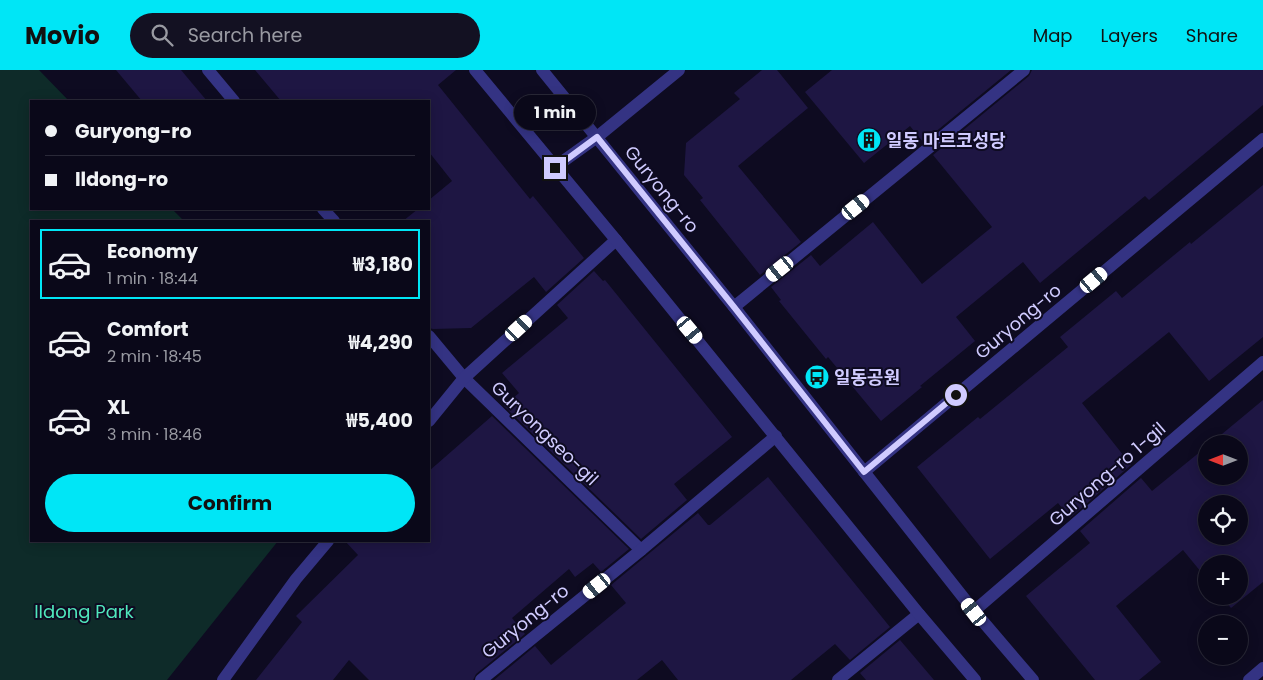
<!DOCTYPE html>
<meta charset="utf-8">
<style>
:root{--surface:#0a0819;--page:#131122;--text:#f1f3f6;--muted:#999aa2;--line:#2a2938;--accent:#00e6f6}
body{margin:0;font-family:Poppins,"Noto Sans KR",sans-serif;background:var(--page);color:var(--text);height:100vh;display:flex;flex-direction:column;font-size:19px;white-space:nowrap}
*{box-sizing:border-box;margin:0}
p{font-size:16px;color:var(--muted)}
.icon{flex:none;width:28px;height:28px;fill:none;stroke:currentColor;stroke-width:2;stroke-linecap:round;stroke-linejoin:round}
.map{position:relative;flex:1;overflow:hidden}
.side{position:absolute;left:30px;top:150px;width:400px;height:322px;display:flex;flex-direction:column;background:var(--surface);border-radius:0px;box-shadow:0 2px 12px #0003,0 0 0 1px var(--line)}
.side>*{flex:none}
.guide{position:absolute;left:30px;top:30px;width:400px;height:110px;border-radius:0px;box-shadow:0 2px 12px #0003,0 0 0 1px var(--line);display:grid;align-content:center;height:110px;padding:0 15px;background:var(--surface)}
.needle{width:32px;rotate:270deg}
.buttons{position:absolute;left:1198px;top:365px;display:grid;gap:10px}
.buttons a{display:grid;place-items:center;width:50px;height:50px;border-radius:50%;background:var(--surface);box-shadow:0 2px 12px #0003,0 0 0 1px var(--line);font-size:25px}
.end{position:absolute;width:22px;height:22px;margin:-11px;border:6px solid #d0cbff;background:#111;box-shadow:0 0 0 2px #111}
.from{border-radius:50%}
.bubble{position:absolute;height:35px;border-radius:18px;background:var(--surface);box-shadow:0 2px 12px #0003,0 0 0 1px var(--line);font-size:16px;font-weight:700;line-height:35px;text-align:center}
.car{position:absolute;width:15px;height:30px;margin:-15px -8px;border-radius:6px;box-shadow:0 0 4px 1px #0007;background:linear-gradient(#fff 24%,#345 0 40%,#fff 0 76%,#345 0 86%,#fff 0)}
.guide b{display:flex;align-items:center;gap:18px;height:48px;font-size:19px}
.guide b+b{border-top:1px solid var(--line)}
.guide i{width:12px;height:12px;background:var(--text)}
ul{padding:9px 0 0;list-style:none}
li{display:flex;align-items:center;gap:15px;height:70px;margin:0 10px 8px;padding:0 5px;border:2px solid transparent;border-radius:0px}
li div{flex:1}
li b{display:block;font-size:19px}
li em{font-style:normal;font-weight:700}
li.current{border-color:var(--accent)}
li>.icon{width:45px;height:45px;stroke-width:1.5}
.button{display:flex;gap:10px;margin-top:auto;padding:10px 15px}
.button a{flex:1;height:58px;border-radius:30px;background:var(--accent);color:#111;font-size:20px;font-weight:700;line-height:58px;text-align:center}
header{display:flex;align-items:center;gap:30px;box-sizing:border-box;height:70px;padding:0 25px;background:var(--accent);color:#111}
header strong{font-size:24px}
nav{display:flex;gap:28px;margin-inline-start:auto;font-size:18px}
.search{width:350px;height:45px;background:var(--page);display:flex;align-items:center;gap:12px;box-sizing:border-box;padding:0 18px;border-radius:28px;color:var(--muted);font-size:19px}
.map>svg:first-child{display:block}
.green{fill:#0e2b29}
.building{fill:#1e1643;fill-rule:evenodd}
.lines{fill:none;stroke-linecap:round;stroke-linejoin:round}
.minor{stroke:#343383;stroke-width:12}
.tertiary{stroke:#343383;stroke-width:12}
.route{stroke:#d0cbff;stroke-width:6}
.labels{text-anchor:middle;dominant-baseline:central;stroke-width:4;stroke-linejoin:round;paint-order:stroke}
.poi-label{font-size:18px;font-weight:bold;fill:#d0cbff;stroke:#0e0b21;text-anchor:start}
.street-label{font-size:18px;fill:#d0cbff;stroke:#0e0b21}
.park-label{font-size:18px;fill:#50e7bc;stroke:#0e0b21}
</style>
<header>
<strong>Movio</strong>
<div class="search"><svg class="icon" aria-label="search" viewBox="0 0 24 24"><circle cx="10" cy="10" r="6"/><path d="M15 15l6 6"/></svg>Search here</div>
<nav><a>Map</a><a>Layers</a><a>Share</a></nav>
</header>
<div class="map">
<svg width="1263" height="610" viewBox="0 0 1263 610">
<rect width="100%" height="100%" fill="#0e0b21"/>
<polygon class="green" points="0,0 39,0 69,31 31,31 31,139 172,139 184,151 31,151 31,471 278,471 167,610 0,610"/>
<g class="building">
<polygon points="116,0 181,0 207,31 142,31"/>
<polygon points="255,0 456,0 438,15 530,129 533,126 584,188 546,222 534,207 471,258 433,259 429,258 429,151 403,151 418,139 429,139 429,130 452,111 429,82 429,31 281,31"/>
<polygon points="762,0 777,0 808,38 738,96 801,172 760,205 700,130 703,128 684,105 686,73 740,29 734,23"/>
<polygon points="832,0 1011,0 923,72 910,56 864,93 805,22"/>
<polygon points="1032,0 1263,0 1263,35 1149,130 1145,126 1040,213 1023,192 956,247 975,271 920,316 922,317 881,351 828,287 826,289 779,231 781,230 771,217 811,185 820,196 873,152 922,214 992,157 933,85 1029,6"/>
<polygon points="1263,115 1263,267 1209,311 1169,262 1082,333 1131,395 1070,448 1058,433 990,489 917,397 978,347 980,349 1068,277 1060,267 1116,221 1122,228 1190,172 1191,174"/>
<polygon points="594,201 603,211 605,210 732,367 674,414 687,430 641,469 504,336 519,323 502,303 568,248 557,235"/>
<path d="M 1263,330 L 1263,512 L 1231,538 L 1221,526 L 1239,526 L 1239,494 L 1206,494 L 1206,508 L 1183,480 L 1116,536 L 1161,592 L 1139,610 L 1095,610 L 1026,526 L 1090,473 L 1080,461 L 1141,408 L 1152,421 L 1206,377 L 1206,406 L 1239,406 L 1239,374 L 1210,374 ZM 1206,434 L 1239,434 L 1239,466 L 1206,466 Z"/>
<polygon points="492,346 629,479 601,502 593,493 575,507 569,499 512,548 525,564 476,604 473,610 369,610 349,590 333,610 256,610 302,552 296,546 358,485 345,471 429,471 429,401"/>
<polygon points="768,407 890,557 850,590 835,574 791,610 678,610 662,590 637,610 494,610 535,576 551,595 626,533 611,515 698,443 708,455 710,455"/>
<polygon points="900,570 934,610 866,610 860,603"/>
</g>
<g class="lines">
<g class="minor">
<polyline points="208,0 234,31"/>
<polyline points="323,139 334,151"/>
<polyline points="734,237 1024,0"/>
<polyline points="429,266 464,308 641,480"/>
<polyline points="429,351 464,308 616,170"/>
<polyline points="864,402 1263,69"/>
<polyline points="974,541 1263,292"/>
<polyline points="223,610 296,509 328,471"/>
<polyline points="481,610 641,480 776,366"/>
<polyline points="838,610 919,544"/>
</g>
<g class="tertiary">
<polyline points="475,0 616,170 919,544 975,610"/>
<polyline points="542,0 734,237 974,541 1033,610"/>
<polyline points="555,97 597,67 679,0"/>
<polyline points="1249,610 1263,598"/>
</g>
</g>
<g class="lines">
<polyline class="route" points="555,98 597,67 734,237 864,402 956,325"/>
</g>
<defs>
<symbol id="building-disc" viewBox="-11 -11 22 22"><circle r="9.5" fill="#00e6f6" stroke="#0e0b21"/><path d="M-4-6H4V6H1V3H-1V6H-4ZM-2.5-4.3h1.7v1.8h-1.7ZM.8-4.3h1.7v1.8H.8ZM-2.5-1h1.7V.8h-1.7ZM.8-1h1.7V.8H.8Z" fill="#111"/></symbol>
<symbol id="bus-disc" viewBox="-11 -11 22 22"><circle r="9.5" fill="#00e6f6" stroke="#0e0b21"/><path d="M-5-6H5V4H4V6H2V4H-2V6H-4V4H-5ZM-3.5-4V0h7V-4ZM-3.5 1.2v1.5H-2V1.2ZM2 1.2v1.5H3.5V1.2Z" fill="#111"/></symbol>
</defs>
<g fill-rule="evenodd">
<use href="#building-disc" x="855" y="56" width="28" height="28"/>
<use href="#bus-disc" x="803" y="293" width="28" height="28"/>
</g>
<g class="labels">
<g class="poi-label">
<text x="886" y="70">일동 마르코성당</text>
<text x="834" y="307">일동공원</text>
</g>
<g class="street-label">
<text transform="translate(662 119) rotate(51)">Guryong-ro</text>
<text transform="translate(1018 251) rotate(-40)">Guryong-ro</text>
<text transform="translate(545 363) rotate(44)">Guryongseo-gil</text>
<text transform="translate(1107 404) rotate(-41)">Guryong-ro 1-gil</text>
<text transform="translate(525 551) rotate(-39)">Guryong-ro</text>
</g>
<g class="park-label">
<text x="84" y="541">Ildong Park</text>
</g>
</g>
</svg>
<div class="buttons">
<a><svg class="needle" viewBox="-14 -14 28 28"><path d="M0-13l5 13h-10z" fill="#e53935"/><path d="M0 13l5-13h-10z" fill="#999aa2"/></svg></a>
<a><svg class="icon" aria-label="locate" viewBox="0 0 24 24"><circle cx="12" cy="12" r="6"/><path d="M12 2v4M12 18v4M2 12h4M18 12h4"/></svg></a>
<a>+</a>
<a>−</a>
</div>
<i class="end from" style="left:956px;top:325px"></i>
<i class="end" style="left:555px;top:98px"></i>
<div class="bubble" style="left:514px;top:25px;width:82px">1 min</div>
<i class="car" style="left:856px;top:137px;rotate:51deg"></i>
<i class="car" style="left:780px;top:199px;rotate:231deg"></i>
<i class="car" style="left:1094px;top:210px;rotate:50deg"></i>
<i class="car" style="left:519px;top:258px;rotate:47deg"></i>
<i class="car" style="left:690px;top:260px;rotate:140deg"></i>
<i class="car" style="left:597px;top:516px;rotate:231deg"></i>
<i class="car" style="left:974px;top:542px;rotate:322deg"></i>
<div class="guide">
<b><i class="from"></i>Guryong-ro</b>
<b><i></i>Ildong-ro</b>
</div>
<section class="side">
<ul>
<li class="current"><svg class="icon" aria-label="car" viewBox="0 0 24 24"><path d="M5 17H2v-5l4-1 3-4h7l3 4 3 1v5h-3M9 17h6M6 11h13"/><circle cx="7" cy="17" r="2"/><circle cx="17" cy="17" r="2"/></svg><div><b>Economy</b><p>1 min · 18:44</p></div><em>₩3,180</em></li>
<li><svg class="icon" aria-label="car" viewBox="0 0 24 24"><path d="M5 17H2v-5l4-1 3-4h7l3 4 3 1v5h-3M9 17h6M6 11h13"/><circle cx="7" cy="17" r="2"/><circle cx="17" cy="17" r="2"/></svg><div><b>Comfort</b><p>2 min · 18:45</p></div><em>₩4,290</em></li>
<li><svg class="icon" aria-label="car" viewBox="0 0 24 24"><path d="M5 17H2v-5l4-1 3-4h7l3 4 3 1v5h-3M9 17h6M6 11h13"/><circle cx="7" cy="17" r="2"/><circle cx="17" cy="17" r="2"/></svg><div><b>XL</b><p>3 min · 18:46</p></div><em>₩5,400</em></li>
</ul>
<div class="button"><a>Confirm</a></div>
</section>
</div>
